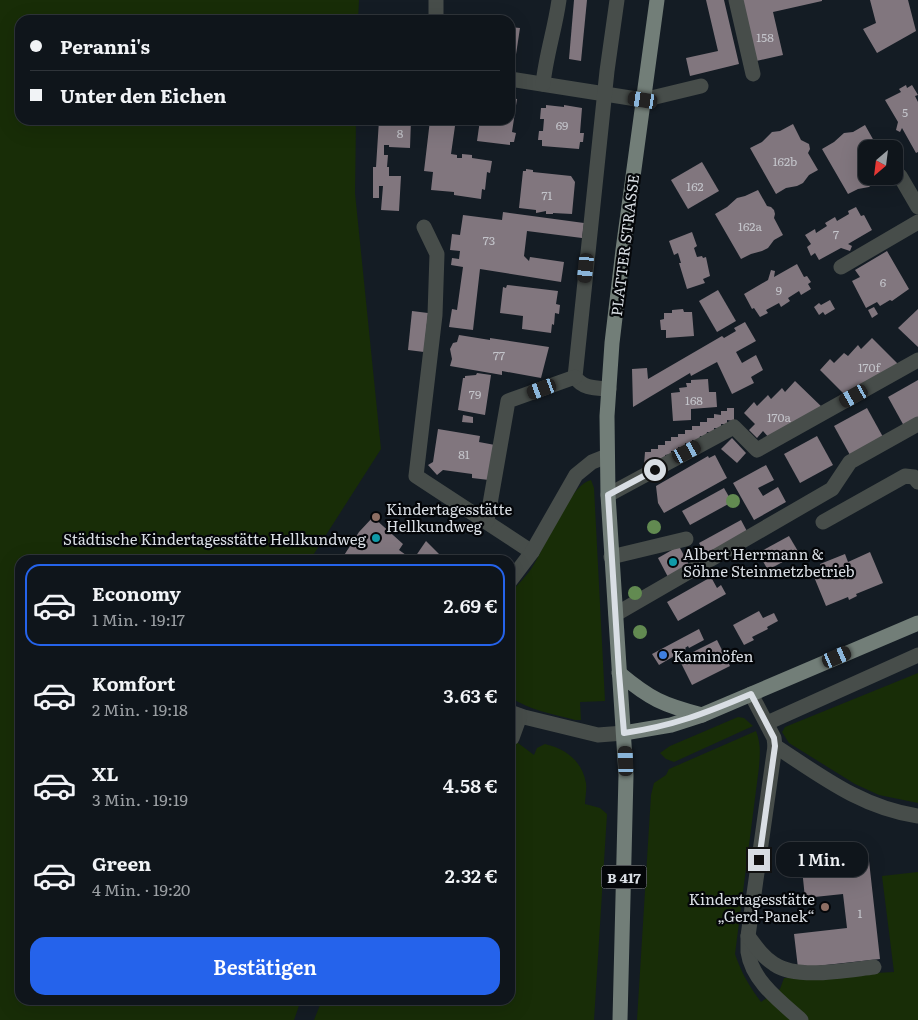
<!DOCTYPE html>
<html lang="de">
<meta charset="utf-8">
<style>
:root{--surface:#0f151b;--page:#181e24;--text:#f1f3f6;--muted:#9b9fa3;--line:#2f343a;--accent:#2563eb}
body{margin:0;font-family:Literata,serif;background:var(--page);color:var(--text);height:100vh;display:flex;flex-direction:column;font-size:19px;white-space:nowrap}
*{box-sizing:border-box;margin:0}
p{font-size:16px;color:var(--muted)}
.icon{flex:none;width:28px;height:28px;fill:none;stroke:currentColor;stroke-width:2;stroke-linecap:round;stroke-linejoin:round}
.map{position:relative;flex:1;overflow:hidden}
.sheet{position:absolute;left:15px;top:555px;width:500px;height:450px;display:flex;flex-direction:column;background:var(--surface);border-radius:15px;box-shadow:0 5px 20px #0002,0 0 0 1px var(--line)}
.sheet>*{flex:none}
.hud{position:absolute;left:15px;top:15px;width:500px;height:110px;border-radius:15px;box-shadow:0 5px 20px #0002,0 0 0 1px var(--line);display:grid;align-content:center;height:110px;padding:0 15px;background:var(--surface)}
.needle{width:32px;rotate:208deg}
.buttons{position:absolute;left:858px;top:140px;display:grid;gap:10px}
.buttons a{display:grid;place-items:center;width:45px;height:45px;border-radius:10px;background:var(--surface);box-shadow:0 5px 20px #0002,0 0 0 1px var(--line);font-size:25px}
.end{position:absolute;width:22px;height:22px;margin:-11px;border:6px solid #d9dee4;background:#111;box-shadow:0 0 0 2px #111}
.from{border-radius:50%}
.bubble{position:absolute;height:35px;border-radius:15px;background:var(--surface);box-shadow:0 5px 20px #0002,0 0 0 1px var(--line);font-size:16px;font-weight:600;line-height:35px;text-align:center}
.car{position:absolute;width:15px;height:30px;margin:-15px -8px;border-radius:6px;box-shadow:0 0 4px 1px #0007;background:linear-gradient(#222 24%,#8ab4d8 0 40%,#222 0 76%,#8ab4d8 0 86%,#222 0)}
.hud b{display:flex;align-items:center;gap:18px;height:48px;font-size:19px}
.hud b+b{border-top:1px solid var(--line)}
.hud i{width:12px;height:12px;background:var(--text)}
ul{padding:9px 0 0;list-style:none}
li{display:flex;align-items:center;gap:15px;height:82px;margin:0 10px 8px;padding:0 5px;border:2px solid transparent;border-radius:15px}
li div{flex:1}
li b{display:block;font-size:19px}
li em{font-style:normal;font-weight:600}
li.active{border-color:var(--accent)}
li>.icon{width:45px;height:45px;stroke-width:1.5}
.button{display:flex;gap:10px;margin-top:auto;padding:10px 15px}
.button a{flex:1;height:58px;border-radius:15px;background:var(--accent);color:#fff;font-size:20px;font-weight:600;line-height:58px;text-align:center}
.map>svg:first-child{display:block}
.green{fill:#182d07}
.building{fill:#81767e}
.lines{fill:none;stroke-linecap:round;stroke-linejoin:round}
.minor{stroke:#474d4a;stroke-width:15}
.major{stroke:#727e78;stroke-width:15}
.tree{fill:#628a51}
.route{stroke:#d9dee4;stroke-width:6}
.education-dot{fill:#8d6e63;stroke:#040609;stroke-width:2}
.culture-dot{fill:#0f9aa8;stroke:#040609;stroke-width:2}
.shop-dot{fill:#3f7fe0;stroke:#040609;stroke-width:2}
.labels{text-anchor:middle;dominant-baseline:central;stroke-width:4.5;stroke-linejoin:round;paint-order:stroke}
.number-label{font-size:12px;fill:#c3c4ca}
.shield{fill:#040609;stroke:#999da2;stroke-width:1}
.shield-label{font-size:14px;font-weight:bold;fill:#d9dee4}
.street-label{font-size:15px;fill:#d9dee4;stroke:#040609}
.poi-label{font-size:15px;fill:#d9dee4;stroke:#040609;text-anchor:start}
</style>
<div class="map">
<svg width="918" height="1020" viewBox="0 0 918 1020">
<rect width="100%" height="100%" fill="#141c24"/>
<g class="green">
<polygon points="0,0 359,0 358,20 20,20 20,120 356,120 355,193 381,449 310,560 20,560 20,1000 301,1000 294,1020 0,1020"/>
<path d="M 591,480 L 594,488 L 605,701 L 580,702 L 581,720 L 575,720 C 553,714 529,710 510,697 L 510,593 C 518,584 527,576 533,566 C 545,547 570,484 591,480 Z"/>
<polygon points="918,673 918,803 879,795 855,784 789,743 782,732 785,727"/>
<polygon points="738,717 744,718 753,726 674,762 666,759 660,753 670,746"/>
<path d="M 756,731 C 761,744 760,754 759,767 L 735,954 C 741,972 749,986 761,1002 L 780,989 L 784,978 L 894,972 L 882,876 L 918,872 L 918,1020 L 637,1020 L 651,795 L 654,783 L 666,775 L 669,769 Z"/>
<path d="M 510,737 L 534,755 L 537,748 L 545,744 C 566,749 582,761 586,783 C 587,790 585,797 585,804 L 600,808 L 607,814 L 594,1020 L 314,1020 L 322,1000 L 510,1000 Z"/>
</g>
<g class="building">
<polygon points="574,0 587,0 581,61 569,59"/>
<polygon points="706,0 724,0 739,64 690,76 686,58 718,51"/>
<polygon points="741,0 822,0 822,1 773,12 783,55 756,61"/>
<polygon points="870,0 908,0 916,31 877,53 863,29 876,23"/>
<polygon points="510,27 520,28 515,61 510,60"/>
<polygon points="906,85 907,88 912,85 918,95 915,96 918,102 918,152 916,153 902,128 900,132 896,130 898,122 885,100 901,92 899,89"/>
<polygon points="510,98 517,99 512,132 516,133 514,142 510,142 510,145 477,141 480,120 510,120"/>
<polygon points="546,105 564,107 564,105 582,108 580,133 584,133 583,142 580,142 579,149 542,146 542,140 538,140 539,131 543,131 544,119 540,119 541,108 546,108"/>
<polygon points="379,120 411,120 410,148 389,147 389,145 384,145 384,155 388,155 387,167 389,167 389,176 401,176 399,211 381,210 383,186 379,186 379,198 373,198 373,167 376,167"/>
<polygon points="430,120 444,120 443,125 455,126 451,154 457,155 457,158 462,158 462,154 472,155 472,158 492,161 490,173 487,172 485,190 482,189 481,199 454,195 454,192 431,190 433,172 424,171"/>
<polygon points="793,124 801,140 809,144 810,149 808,153 818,170 809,175 803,183 797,186 786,188 776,194 750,148 762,142 772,132 780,131"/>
<polygon points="865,125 874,141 880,143 883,147 883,149 866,149 866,176 881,176 869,187 858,189 848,194 822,149 834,142 844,133 853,132"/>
<polygon points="702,162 719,191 688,209 671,180"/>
<polygon points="526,169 533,170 533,172 571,176 575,182 572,214 553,213 553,214 546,214 546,211 536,213 536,210 519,208 523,171 526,171"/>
<polygon points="758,190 767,206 771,207 774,210 775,214 774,218 783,235 774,240 768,248 762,251 751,254 741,259 715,214 727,207 737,198 745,196"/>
<polygon points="856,207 861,216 864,215 872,230 848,244 852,246 850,251 841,248 819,260 815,253 811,256 807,247 811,244 805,235 815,229 816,233 827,226 825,223 835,217 837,221 849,214 848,211"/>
<polygon points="503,212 584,223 582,238 527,231 524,256 529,261 530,257 564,262 561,282 480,269 473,330 449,327 452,309 457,310 463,267 451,265 452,258 459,259 460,251 450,250 452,234 460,235 463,215 502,220"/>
<polygon points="692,232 697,246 694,248 697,257 702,256 703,258 706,257 710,276 703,279 705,283 687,289 679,263 681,263 678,253 674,255 669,241"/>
<polygon points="887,251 909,289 892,301 890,300 880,306 877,302 866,308 852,281 860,277 855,270"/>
<polygon points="797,264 804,277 807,276 811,282 808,284 811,289 801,295 799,291 788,298 790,301 781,307 779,303 766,310 768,313 760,317 754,308 752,309 744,294 768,280 771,270 775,271 774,277"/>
<polygon points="507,285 558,291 556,304 560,305 559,314 555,313 554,325 552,324 551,333 522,329 523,316 500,313 503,287 506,288"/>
<polygon points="718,290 736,321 717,332 699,301"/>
<polygon points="830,300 835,309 825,315 823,312 819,315 814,307 819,303 821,305"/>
<polygon points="874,307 878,314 872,318 868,310"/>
<polygon points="683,309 684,312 692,312 694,336 666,338 666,330 661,330 660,320 664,319 664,313 672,313 672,310"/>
<polygon points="918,309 918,347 898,328"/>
<polygon points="412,311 428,313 424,352 408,350"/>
<polygon points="745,322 756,341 736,352 742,363 756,355 763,370 751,377 754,383 732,394 717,362 691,376 690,373 633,407 632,369 647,368 648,379 722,336 724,338 736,331 734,328"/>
<polygon points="459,335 490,340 490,338 549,347 541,378 502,371 502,375 450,366 452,359 450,349 453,343 457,342"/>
<polygon points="872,338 900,366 846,396 820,370 830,359 834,363 844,353 848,356 858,345 861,349"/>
<polygon points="477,373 491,375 485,415 458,410 463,378 465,378 465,376 476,375"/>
<polygon points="708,379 709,392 716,392 717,407 691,409 691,420 673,421 671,393 680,392 679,388 687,387 686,383 691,383 691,380"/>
<polygon points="918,380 918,418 904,426 888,397"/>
<polygon points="795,381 824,409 770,439 763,431 757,438 749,430 755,424 744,413 754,402 757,406 768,395 771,399 782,388 785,392"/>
<polygon points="727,408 734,408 734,421 727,420 727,424 721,424 721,428 714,428 714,432 707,432 706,436 700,436 699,440 692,440 692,443 685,443 685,448 678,447 678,451 671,451 671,454 665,455 665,459 658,459 658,463 644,465 645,452 651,452 651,449 658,449 658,445 665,445 665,441 671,441 671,437 678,437 678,434 685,434 685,430 692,430 692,426 700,426 700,422 707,422 707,418 714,418 714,414 721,415 721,411 727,411"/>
<polygon points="867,408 883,437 850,455 834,426"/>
<polygon points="463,415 473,417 473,423 462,422"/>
<polygon points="438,429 480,436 479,442 495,445 489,480 472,478 472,474 443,470 437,475 428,465 433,462"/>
<polygon points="817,436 833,465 800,483 784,454"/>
<polygon points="732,438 746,453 737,463 721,449"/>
<polygon points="715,455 727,478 664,513 658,503 656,486 708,456 709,458"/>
<polygon points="766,465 774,480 758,488 763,496 778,487 786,502 754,520 733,483"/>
<polygon points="724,488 732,502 690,525 682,511"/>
<polygon points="373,517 403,544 399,550 413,560 341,560 359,532"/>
<polygon points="741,520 749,535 707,558 699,543"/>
<polygon points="789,536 799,553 768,570 758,553"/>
<polygon points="426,541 441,556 438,560 413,560"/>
<polygon points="679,546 689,565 668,577 658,558"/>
<polygon points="870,552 883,583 856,594 857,596 849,600 848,597 826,606 812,572 822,568 820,564 845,554 848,562"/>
<polygon points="711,577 717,588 721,585 726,594 678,621 667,602"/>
<polygon points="759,611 763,618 774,613 778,621 767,627 768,629 752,637 754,640 744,645 733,625"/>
<polygon points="699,629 704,640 689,648 688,646 685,648 686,649 659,665 652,654"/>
<polygon points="717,640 730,666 692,685 679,659"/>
<polygon points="868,852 880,959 798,968 794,934 847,928 843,894 805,898 801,859"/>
</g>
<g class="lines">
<g class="minor">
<polyline points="736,0 753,74"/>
<polyline points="436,20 436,0"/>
<polyline points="510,79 643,100 701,86"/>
<path d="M 543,84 C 546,55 555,29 559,0"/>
<polyline points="900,176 918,207"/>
<polyline points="424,227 437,254 435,315 416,476 532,552"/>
<polyline points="841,267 918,222"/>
<path d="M 609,389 C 596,388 583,389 575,377 L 607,71 L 617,0"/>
<polyline points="608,495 734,427 757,450 918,360"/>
<polyline points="487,521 508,401 575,377"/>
<polyline points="823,522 905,476 914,477 918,482"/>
<polyline points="611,557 686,539"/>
<polyline points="510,581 532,552 576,475 592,462 607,456"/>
<polyline points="616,614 832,489 850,462 918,424"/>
<path d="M 751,694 L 774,738 L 775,746 L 748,936 C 748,941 748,947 748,952 C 752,981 781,1002 801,1020"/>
<polyline points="510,712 524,717 598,735 624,733"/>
<polyline points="767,723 918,655"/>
<polyline points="512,738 520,716"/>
<path d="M 775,746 C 821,776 862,808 918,816"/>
<path d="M 748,936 C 756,947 763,957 774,964 C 797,980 847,970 874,967"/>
</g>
<g class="major">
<path d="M 619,673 C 650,699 663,705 702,715"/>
<polyline points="624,733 671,725 702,715 918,623"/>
<polyline points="620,1020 626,775 608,495 607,416 612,343 623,250 657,0"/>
</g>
</g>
<g class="tree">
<circle cx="733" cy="501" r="7"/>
<circle cx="654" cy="527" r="7"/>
<circle cx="635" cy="593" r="7"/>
<circle cx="640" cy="632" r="7"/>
</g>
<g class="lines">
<path class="route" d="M 655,470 L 608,495 L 619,673 L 624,733 C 673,726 706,713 751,694 L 774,738 L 775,746 L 759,860"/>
</g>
<g class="education-dot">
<circle cx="376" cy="517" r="5"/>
<circle cx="825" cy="907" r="5"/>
</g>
<g class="culture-dot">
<circle cx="376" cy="538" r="5"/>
<circle cx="673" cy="562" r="5"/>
</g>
<circle class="shop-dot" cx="663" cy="655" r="5"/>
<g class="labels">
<g class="number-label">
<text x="765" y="37">158</text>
<text x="905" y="112">5</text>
<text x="562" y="125">69</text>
<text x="400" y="133">8</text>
<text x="785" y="161">162b</text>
<text x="695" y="186">162</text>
<text x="547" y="195">71</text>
<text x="750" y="226">162a</text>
<text x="836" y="234">7</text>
<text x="489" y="240">73</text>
<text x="883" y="282">6</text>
<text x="779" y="290">9</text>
<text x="499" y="355">77</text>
<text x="869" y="367">170f</text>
<text x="475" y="394">79</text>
<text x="694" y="400">168</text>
<text x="779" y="417">170a</text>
<text x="464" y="454">81</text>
<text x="860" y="913">1</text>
</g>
<rect class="shield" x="601.5" y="865.5" width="45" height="23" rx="4"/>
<g class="shield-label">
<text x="624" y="877">B 417</text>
</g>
<g class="street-label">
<text transform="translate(624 245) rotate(-83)">PLATTER STRASSE</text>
</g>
<g class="poi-label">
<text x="386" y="508">Kindertagesstätte<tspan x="386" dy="17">Hellkundweg</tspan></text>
<text x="366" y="538" text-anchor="end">Städtische Kindertagesstätte Hellkundweg</text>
<text x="683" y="553">Albert Herrmann &amp;<tspan x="683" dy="17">Söhne Steinmetzbetrieb</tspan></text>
<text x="673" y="655">Kaminöfen</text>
<text x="815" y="898" text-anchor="end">Kindertagesstätte<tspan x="815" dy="17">„Gerd-Panek“</tspan></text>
</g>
</g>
</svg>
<div class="buttons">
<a><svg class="needle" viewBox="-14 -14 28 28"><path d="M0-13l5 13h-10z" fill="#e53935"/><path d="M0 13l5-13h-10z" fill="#9b9fa3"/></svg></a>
</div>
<i class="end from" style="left:655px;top:470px"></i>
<i class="end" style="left:759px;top:860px"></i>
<div class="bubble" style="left:776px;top:842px;width:92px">1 Min.</div>
<i class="car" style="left:643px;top:100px;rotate:279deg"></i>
<i class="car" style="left:586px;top:268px;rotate:186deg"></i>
<i class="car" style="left:542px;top:389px;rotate:250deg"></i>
<i class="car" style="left:854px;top:396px;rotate:241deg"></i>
<i class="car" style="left:687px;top:452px;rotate:62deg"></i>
<i class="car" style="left:837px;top:657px;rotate:67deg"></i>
<i class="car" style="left:626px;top:761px;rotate:358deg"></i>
<div class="hud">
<b><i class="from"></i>Peranni's</b>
<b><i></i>Unter den Eichen</b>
</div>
<section class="sheet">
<ul>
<li class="active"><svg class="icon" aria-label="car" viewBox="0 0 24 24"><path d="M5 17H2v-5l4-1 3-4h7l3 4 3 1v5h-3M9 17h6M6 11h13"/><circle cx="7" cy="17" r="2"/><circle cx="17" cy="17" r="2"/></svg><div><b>Economy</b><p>1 Min. · 19:17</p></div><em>2.69 €</em></li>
<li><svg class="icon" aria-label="car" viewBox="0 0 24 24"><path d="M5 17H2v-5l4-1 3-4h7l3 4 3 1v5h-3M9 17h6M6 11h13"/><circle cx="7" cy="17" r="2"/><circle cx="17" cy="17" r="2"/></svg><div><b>Komfort</b><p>2 Min. · 19:18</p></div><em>3.63 €</em></li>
<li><svg class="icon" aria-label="car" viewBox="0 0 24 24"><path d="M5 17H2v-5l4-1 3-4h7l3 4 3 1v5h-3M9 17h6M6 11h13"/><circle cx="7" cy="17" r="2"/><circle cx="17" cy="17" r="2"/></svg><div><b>XL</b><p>3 Min. · 19:19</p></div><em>4.58 €</em></li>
<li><svg class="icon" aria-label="car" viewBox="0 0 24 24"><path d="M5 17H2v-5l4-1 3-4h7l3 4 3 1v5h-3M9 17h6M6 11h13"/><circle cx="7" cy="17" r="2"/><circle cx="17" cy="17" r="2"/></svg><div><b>Green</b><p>4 Min. · 19:20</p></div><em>2.32 €</em></li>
</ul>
<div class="button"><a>Bestätigen</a></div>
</section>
</div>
